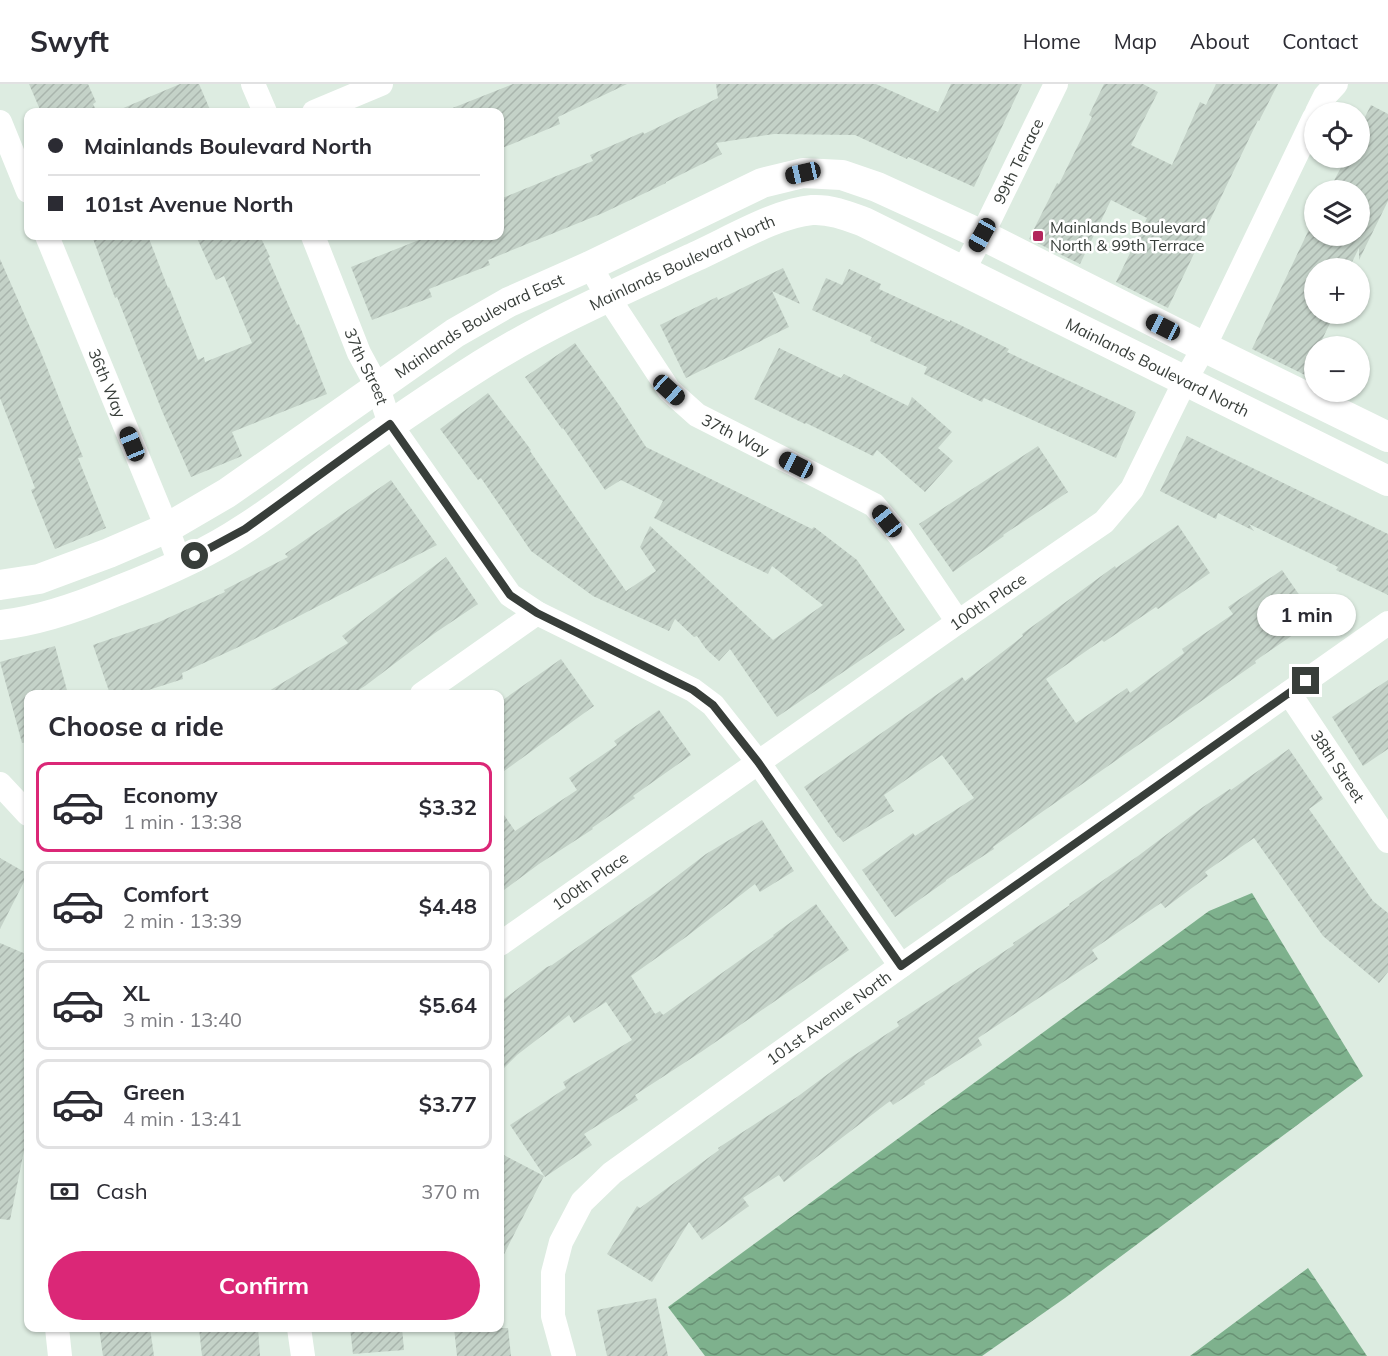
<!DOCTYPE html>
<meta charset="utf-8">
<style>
:root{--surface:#fff;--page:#f2f2f3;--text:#2b2b33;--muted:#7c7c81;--line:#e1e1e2;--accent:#db2777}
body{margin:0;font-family:Mulish,sans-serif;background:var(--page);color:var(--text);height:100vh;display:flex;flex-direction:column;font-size:22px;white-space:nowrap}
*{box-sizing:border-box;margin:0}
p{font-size:20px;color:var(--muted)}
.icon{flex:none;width:33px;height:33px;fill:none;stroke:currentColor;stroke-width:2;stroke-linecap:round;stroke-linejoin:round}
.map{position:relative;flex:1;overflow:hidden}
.side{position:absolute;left:24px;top:606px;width:480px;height:642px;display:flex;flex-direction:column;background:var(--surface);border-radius:12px;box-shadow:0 2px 4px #0004}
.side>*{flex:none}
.top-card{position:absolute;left:24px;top:24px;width:480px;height:132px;border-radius:12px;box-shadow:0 2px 4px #0004;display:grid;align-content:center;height:132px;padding:0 24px;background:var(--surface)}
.fabs{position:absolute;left:1304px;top:18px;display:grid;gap:12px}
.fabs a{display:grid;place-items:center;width:66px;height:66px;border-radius:50%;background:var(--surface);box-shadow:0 2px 4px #0004;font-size:30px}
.end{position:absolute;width:27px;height:27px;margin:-14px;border:8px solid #383e3a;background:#fff;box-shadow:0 0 0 3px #fff}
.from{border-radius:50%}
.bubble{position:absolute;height:42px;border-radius:21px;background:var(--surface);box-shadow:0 2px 4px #0004;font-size:20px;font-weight:700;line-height:42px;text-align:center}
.car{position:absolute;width:18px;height:36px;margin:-18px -9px;border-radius:8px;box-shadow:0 0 4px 2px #0007;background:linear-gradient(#222 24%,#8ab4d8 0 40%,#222 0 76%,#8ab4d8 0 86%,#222 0)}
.top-card b{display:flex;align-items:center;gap:21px;height:57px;font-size:22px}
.top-card b+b{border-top:2px solid var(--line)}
.top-card i{width:15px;height:15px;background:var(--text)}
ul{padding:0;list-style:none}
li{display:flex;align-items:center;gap:18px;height:90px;margin:0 12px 9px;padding:0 12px;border:3px solid var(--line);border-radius:12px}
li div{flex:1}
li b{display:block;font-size:22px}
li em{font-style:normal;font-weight:700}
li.selected{border-color:var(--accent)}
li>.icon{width:54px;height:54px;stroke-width:1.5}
h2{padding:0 24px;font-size:27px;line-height:72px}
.pay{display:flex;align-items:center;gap:15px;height:66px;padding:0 24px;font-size:22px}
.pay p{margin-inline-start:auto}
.cta{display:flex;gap:12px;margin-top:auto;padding:12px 24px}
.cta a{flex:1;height:69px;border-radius:36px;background:var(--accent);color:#fff;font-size:24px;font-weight:700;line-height:69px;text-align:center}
header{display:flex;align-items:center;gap:36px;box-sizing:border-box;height:84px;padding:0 30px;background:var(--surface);border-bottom:2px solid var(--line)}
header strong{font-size:28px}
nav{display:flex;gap:33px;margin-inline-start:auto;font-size:21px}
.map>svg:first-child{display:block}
.water{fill:url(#water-waves)}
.building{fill:url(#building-hatch)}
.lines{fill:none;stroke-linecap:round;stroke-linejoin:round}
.minor{stroke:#fff;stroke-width:24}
.tertiary{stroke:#fff;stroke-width:30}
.route{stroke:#383e3a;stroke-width:8}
.poi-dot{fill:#b2255b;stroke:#fff;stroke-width:2}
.labels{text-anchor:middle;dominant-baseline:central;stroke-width:5;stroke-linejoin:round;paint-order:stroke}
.street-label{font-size:16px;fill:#383e3a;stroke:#fff}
.poi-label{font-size:16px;fill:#383e3a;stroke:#fff;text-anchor:start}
</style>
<header>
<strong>Swyft</strong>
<nav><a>Home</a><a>Map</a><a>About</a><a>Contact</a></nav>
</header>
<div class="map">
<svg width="1388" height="1272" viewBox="0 0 1388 1272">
<defs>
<pattern id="water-waves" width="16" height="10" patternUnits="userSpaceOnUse" patternTransform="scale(1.5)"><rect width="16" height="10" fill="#7eb18d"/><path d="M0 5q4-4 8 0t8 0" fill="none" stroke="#689174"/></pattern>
<pattern id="building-hatch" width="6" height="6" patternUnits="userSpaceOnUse" patternTransform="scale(1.5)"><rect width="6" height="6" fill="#c4d2c8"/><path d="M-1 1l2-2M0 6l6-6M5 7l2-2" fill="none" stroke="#a9b5ad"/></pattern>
</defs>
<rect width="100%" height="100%" fill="#ddece1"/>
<g class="water">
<polygon points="1252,809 1363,992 1065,1214 982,1272 705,1272 668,1223 1209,827"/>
<polygon points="1308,1184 1367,1272 1190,1272"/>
</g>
<g class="building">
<polygon points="29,0 88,0 96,18 93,20 97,28 41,28"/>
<polygon points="180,0 199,0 211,28 114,28"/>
<polygon points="513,0 627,0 558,33 560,40 500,65 500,28 445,28 445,27"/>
<polygon points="716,0 876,0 938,28 951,0 1022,0 974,103 908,73 907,75 855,51 774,50 716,59 722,70 666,98 666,99 603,129 488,176 490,181 429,205 432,213 372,236 351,183 419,156 418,152 500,152 500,115 593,77 590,71 643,48 644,50 718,14"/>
<polygon points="1104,0 1143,0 1158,8 1131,61 1172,81 1200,18 1206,21 1216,0 1278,0 1259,37 1258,36 1168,224 1116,198 1147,134 1111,116 1080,180 1029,155 1057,99 1059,100 1092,33 1089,31"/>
<polygon points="1371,21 1388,30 1388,117 1359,176 1359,164 1349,184 1314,184 1314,230 1321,230 1332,235 1319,262 1314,262 1314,273 1305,291 1252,265 1314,135 1314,152 1359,152 1359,106 1329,106 1346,74 1359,74 1359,45"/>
<polygon points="92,152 148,152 168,204 169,203 198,276 204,273 205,278 252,259 224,192 216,196 196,152 260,152 270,173 268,174 297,241 299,240 327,310 232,348 242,372 191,393 162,327 117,213 115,214"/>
<polygon points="0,175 40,266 63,324 83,373 78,374 106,444 55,465 31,406 35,404 0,314"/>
<polygon points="783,184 800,220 772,207 789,243 686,294 660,241 717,213 718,216"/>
<polygon points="849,185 881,200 879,205 950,238 950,236 1009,265 1007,268 1136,328 1116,374 984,314 982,318 924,290 927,283 870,257 872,253 812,226 826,194 842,201"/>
<polygon points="575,259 619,321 646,363 812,445 814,443 857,476 905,546 777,633 730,565 719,577 706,565 697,552 694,553 675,535 669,547 593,512 531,467 481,394 478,396 440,345 488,309 531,366 530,367 626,507 656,487 640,463 650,442 773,556 823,521 772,482 768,490 654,434 663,417 621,396 605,406 563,344 562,345 525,293"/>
<polygon points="779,264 841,294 844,290 908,322 912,313 952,348 938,364 953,377 925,408 877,366 873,372 806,339 805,340 754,315"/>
<polygon points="1187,352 1388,450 1388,511 1336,486 1338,483 1249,440 1254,447 1218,429 1216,435 1160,407"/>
<polygon points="1038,362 1068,408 1003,451 1004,452 953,488 919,440"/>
<polygon points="391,396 437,461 243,561 182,589 183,595 136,610 110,610 93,561 159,538 225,508 224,506 288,473 285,470"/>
<polygon points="1178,441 1210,489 1158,525 1156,523 1104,558 1102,556 1046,595 1076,639 1127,604 1130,609 1184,569 1182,565 1233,530 1228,523 1282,486 1316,535 1255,577 1256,579 1042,728 993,763 994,765 946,796 946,797 895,833 862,786 913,749 915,752 974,714 942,671 884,711 894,727 843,758 839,753 838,753 804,703 962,593 965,597 1023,552 1022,550 1115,482 1116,484"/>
<polygon points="446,473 478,520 435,549 365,602 352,610 264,610 348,559 342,552"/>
<polygon points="55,562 68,610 28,610 28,658 22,659 0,578"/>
<polygon points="561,575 594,622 500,690 500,618"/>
<polygon points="1388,596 1388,665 1363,682 1332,633"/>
<polygon points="659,626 691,671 633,712 635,714 592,744 593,745 539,780 500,809 500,725 515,747 577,706 569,694 617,661 614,657"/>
<polygon points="1289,665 1323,715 1309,725 1373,817 1388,829 1388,888 1379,899 1323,852 1254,754 1205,788 1208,792 1165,824 1161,819 1092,866 1098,875 978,954 982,961 924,998 925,1000 893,1021 890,1017 784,1098 779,1091 743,1114 749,1122 702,1156 689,1138 652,1198 607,1170 637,1122 640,1124 719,1066 718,1064 797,1013 844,978 899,942 897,938 1014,861 1013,859 1070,821 1069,820 1138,772 1203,723 1230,705 1231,706"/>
<polygon points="762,736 794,787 760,808 755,800 686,853 631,892 655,930 660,927 663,931 774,852 773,851 816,820 849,866 701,968 635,1011 638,1016 584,1050 592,1061 545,1093 510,1041 566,1004 563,998 632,956 606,918 574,939 569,931 517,971 500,988 500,918 547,883 552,881 659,806 706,770"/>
<polygon points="0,774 28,790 0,845"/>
<polygon points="0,859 28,871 28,1047 10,1136 0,1135"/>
<polygon points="500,1069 544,1092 500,1178"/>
<polygon points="656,1214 668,1272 607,1272 597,1226"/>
<polygon points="99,1244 150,1244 154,1272 103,1272"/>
<polygon points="199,1244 258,1244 260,1272 202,1272"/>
<polygon points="350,1244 402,1244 404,1266 353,1270"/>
<polygon points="454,1244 508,1244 511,1272 457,1272"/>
</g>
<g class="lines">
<g class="minor">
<polyline points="253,0 265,28"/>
<polyline points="314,28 381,0"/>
<polyline points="1317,28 1325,12 1336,0"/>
<polyline points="0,38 28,107"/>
<path id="s1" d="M 47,152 L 167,444 L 180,480"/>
<path id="s2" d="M 313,152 L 359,269 L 378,304 L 390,340 L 510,511 L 537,529 L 693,606 L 713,621 L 758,678 L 901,882"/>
<path id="s3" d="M 590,182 L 608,213 L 669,306 L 697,331 L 874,421 L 900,452 L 958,538"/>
<path id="s4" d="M 963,187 L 982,151 L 1056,0"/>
<path id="s5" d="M 1289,609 L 1388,757"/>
<polyline points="422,610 537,529"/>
<polyline points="0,700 28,730"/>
<path id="s6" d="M 500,860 L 958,538 L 1104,438 L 1132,405 L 1185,297 L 1204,263 L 1314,34"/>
<polyline points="57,1244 60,1272"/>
<polyline points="299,1244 303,1272"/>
<path id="s7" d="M 564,1272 L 553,1232 L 553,1189 L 561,1158 L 582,1118 L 612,1089 L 901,882 L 1388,539"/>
</g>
<g class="tertiary">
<path id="s8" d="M 0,501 L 39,495 L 109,469 L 167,444 L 227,409 L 455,249 L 509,218 L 590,182 L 762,99 L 803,89 L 842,91 L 877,103 L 982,151 L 1204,263 L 1388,353"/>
<path id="s9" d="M 0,541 C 39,537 81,522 117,507 C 161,490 205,471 244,445 C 273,427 300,405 328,385 C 378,349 429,314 481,281 C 548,239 619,208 690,175 C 725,160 775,129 812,126 C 831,125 848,132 864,138 L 1388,397"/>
</g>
</g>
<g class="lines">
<polyline class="route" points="195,472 245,445 390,340 510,511 537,529 693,606 713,621 758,678 901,882 1306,597"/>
</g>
<rect class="poi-dot" x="1032" y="146" width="12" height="12" rx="3"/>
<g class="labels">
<g class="street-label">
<text stroke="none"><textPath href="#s4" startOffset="123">99th Terrace</textPath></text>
<text stroke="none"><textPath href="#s9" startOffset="778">Mainlands Boulevard North</textPath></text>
<text stroke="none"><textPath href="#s8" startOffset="550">Mainlands Boulevard East</textPath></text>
<text stroke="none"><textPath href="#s2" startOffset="141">37th Street</textPath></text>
<text stroke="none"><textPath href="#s9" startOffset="1300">Mainlands Boulevard North</textPath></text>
<text stroke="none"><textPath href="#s1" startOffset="159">36th Way</textPath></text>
<text stroke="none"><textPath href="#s3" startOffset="228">37th Way</textPath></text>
<text stroke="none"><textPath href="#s6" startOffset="596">100th Place</textPath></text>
<text stroke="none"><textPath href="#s5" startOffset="88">38th Street</textPath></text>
<text stroke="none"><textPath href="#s6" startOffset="110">100th Place</textPath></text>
<text stroke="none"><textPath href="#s7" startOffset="470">101st Avenue North</textPath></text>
</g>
<g class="poi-label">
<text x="1050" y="143">Mainlands Boulevard<tspan x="1050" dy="18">North &amp; 99th Terrace</tspan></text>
</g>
</g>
</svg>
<div class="fabs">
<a><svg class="icon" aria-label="locate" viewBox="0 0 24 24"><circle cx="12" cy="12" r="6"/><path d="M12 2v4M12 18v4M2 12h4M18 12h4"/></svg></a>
<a><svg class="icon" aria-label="layers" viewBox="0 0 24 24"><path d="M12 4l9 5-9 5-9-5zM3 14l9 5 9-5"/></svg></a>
<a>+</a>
<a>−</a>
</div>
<i class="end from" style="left:195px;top:472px"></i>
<i class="end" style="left:1306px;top:597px"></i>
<div class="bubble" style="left:1257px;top:510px;width:99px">1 min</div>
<i class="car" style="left:803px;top:89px;rotate:257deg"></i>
<i class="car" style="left:982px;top:151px;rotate:209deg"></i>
<i class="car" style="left:1163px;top:243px;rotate:297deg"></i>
<i class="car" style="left:669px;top:306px;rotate:132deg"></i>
<i class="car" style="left:132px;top:360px;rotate:338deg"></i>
<i class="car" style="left:796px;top:381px;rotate:297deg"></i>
<i class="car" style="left:887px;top:437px;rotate:321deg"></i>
<div class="top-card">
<b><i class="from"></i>Mainlands Boulevard North</b>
<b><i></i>101st Avenue North</b>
</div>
<section class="side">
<h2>Choose a ride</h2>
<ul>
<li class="selected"><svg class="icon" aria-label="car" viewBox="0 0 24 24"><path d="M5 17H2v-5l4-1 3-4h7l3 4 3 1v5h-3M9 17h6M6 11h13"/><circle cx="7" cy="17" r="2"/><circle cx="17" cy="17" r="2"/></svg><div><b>Economy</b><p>1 min · 13:38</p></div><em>$3.32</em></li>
<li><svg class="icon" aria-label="car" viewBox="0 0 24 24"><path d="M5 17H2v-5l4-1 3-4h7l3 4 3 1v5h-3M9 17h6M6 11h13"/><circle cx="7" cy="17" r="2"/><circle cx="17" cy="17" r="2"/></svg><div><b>Comfort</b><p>2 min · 13:39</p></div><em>$4.48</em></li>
<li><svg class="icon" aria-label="car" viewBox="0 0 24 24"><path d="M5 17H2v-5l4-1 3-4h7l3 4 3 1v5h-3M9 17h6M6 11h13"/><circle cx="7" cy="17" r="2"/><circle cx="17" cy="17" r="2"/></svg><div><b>XL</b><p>3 min · 13:40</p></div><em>$5.64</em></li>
<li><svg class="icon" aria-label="car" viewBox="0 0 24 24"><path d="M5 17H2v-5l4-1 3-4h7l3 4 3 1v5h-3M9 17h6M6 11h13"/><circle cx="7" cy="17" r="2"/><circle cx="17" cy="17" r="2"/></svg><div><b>Green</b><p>4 min · 13:41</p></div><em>$3.77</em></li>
</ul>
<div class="pay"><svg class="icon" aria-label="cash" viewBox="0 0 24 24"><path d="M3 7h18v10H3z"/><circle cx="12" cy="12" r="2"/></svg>Cash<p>370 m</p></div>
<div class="cta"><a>Confirm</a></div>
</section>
</div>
